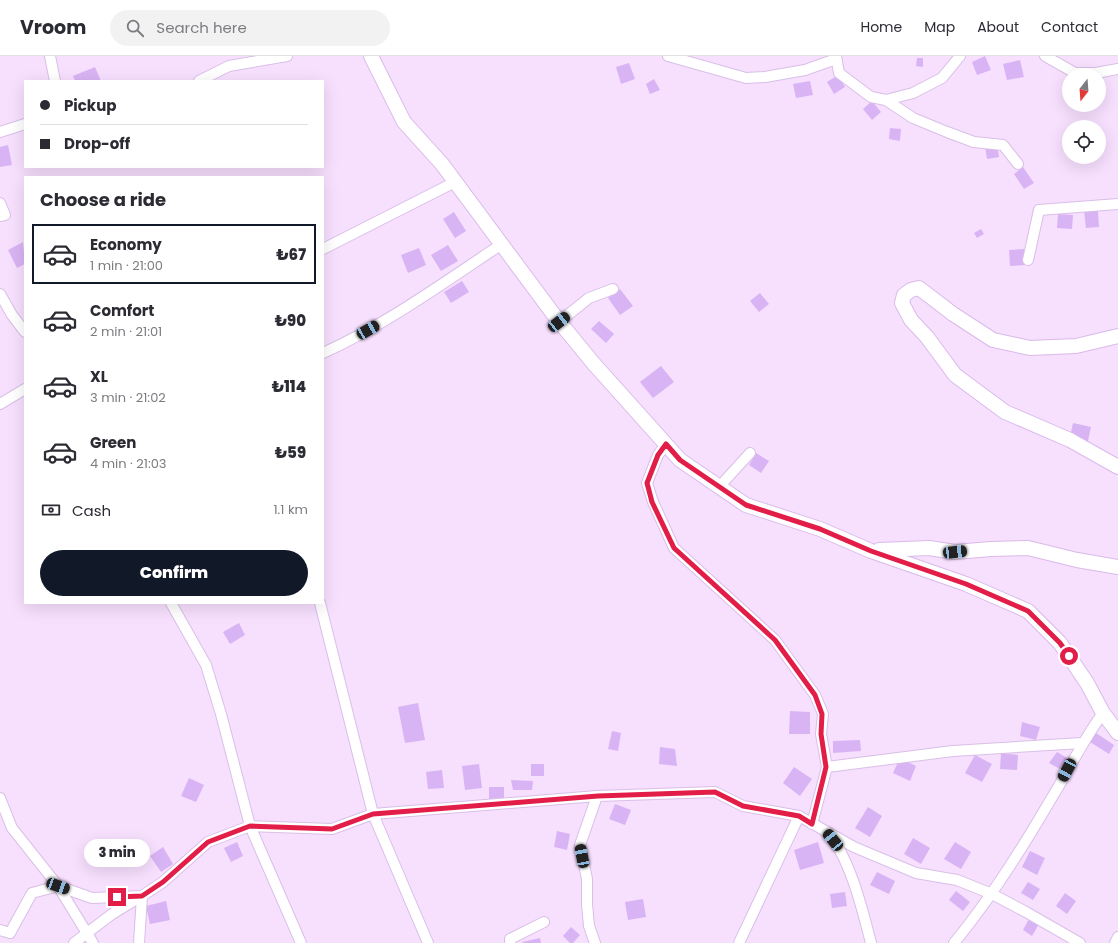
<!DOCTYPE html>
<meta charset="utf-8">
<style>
:root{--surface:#fff;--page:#f2f2f3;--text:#2b2b33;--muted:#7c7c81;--line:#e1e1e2;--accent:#111827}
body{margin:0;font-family:Poppins,sans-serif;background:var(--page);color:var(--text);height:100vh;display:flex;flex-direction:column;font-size:15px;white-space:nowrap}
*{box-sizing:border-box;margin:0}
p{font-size:13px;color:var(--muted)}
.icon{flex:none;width:22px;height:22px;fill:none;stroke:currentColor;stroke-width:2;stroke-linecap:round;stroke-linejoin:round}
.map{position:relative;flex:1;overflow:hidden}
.sheet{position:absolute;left:24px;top:120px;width:300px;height:428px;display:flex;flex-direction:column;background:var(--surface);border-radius:0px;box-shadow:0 4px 16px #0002}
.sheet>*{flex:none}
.top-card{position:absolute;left:24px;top:24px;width:300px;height:88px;border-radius:0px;box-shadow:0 4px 16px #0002;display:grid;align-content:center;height:88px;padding:0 16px;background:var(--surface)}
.needle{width:26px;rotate:197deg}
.fabs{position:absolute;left:1062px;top:12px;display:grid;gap:8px}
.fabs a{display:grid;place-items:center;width:44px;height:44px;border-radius:50%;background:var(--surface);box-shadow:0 4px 16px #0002;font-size:20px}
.end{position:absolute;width:18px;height:18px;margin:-9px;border:5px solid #e11d48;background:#fff;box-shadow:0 0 0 2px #fff}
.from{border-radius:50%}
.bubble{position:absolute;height:28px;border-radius:14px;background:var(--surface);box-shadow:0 4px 16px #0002;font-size:13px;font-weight:800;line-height:28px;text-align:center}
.car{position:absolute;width:12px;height:24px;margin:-12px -6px;border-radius:5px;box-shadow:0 0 3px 1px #0007;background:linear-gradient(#222 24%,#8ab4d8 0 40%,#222 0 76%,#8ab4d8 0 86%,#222 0)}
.top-card b{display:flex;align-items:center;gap:14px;height:38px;font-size:15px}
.top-card b+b{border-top:1px solid var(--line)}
.top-card i{width:10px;height:10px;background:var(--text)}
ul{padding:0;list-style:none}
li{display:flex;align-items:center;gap:12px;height:60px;margin:0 8px 6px;padding:0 8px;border:2px solid transparent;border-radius:0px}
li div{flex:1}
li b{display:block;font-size:15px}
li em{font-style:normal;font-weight:800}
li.current{border-color:var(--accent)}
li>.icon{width:36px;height:36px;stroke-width:1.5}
h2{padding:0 16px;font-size:18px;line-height:48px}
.pay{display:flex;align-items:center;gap:10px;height:44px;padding:0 16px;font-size:15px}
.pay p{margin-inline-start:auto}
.button{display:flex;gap:8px;margin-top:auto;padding:8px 16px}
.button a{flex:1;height:46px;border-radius:24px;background:var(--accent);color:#fff;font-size:16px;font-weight:800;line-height:46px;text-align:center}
header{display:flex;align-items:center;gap:24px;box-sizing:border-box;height:56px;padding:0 20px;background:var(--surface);border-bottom:1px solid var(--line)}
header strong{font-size:19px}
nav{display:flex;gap:22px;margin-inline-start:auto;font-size:14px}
.search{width:280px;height:36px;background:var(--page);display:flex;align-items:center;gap:10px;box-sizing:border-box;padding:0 14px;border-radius:22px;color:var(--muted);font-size:15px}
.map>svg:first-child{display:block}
.building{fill:#d9b4f5}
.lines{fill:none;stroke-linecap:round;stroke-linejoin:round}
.street-casing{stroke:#d9bfe7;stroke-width:12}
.secondary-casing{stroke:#d9baea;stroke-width:16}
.street{stroke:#fff;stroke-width:10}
.secondary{stroke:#fff;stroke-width:14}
.route{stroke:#e11d48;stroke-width:5}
</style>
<header>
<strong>Vroom</strong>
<div class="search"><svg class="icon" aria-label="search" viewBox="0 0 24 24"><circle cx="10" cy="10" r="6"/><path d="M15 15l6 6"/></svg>Search here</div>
<nav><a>Home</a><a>Map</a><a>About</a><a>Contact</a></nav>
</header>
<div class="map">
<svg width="1118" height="887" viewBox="0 0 1118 887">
<rect width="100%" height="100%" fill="#f7dffe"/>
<g class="building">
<polygon points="985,0 991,14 977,19 972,6"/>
<polygon points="917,2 923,2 923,11 916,10"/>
<polygon points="1020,4 1024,21 1007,24 1003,8"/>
<polygon points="629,7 635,23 621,28 616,11"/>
<polygon points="95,11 101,25 75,25 73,20"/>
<polygon points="838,19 845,31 834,38 827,26"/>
<polygon points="654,23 660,34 650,38 646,28"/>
<polygon points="810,25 813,39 796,42 793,28"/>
<polygon points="872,45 881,56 872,64 863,53"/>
<polygon points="890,72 901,73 900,85 889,83"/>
<polygon points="997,88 999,101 987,103 985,90"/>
<polygon points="8,89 12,109 0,111 0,91"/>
<polygon points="1023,111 1034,127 1024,133 1014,118"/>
<polygon points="1084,155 1098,155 1099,171 1086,172"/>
<polygon points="454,156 466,175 455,182 443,163"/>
<polygon points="1058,158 1073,159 1072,173 1057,172"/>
<polygon points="981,173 984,178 977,182 974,177"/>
<polygon points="23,186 25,208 17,212 8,194"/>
<polygon points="448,189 458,205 441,215 431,199"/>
<polygon points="419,192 426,209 408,217 401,199"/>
<polygon points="1024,193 1025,209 1010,210 1009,194"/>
<polygon points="462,225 469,236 451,247 444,236"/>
<polygon points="620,233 633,250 620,259 608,242"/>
<polygon points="760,237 769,248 759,256 750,245"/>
<polygon points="599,265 614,278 606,287 591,273"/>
<polygon points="661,310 674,326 653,342 640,326"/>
<polygon points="1073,367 1091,371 1088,385 1070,381"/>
<polygon points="756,397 769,405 761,417 749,409"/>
<polygon points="239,567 245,579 230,588 223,576"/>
<polygon points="418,647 425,684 405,687 398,651"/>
<polygon points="790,655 810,656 810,678 789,678"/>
<polygon points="1022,666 1040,671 1036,684 1020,680"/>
<polygon points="612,675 621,677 618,695 608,693"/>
<polygon points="1096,677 1114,689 1109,698 1090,686"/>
<polygon points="860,684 861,695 833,697 833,685"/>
<polygon points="660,691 675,693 677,710 659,708"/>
<polygon points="1057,696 1067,702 1060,713 1049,707"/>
<polygon points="1001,697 1018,699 1017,714 1000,713"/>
<polygon points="975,699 992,708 982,726 965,717"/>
<polygon points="900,702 916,710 910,725 893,717"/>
<polygon points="479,708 482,732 465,734 462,710"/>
<rect x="531" y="708" width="13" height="12"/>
<polygon points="794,711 812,723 800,740 783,727"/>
<polygon points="442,714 444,732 428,733 426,716"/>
<polygon points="189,722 204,729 196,746 181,740"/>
<polygon points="511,724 533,725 532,734 513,734"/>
<polygon points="489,731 504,731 504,742 489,743"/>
<polygon points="615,748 631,754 625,769 609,763"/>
<polygon points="868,751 882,760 870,781 855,772"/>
<polygon points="557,775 570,778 567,794 554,791"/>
<polygon points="913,782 930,792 921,808 904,798"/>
<polygon points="237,786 243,800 231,806 224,792"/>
<polygon points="818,786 824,807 800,814 794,794"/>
<polygon points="955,786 971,796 961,813 944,803"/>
<polygon points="163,791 173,808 161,816 150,800"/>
<polygon points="1030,795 1045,802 1037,819 1022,811"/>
<polygon points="877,816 895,825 889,838 870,829"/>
<polygon points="1028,826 1040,833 1033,844 1021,837"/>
<polygon points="956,835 970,846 963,855 949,844"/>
<polygon points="845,836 847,850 832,852 830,838"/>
<polygon points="1065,837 1076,845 1067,858 1056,850"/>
<polygon points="643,843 646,861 628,864 625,846"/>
<polygon points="166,845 170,864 150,868 146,850"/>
<polygon points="1029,863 1039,868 1032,880 1023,874"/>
<polygon points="571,871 580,879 573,887 570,887 563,880"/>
<polygon points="540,882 541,887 523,887 522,886"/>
</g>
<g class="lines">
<defs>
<g id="street">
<polyline points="50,0 55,25"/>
<polyline points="668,0 746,22 765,21 805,14 836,3"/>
<polyline points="836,0 839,17 871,41 886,44 913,37 942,22 960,0"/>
<polyline points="1045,0 1075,17 1096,17 1118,13"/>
<polyline points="199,25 229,10 287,0"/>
<polyline points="886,44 913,62 947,76 974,86 1003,89 1018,108"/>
<polyline points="0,76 25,68"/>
<polyline points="0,147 5,159 0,160"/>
<polyline points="323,193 455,126"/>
<polyline points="1028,204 1039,154 1118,148"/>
<polyline points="0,238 12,259 25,276"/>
<polyline points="559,266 589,242 613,233"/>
<path d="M 323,297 C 387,268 443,227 502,188"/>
<polyline points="0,348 25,333"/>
<polyline points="666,388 658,399 647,427 653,446 674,492 775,584 815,639 823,658 821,678 827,711"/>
<polyline points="719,431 750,397"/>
<polyline points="171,547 206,609 221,658 250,770 301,887"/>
<polyline points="320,547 373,758 428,887"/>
<polyline points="0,742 12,772 58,830 93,887"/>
<polyline points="812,768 827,711 953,695 1082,687"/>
<path d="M 831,781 C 851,806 863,856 871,887"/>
<polyline points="0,874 10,877 32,837 58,830 92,842 142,840 163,826 208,786 250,770 332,773 373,758 597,740 715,736 743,750 799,760 854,791 916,817 957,824 992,838 1026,856 1080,887"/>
<polyline points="74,887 112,858 140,841"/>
<polyline points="139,887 142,840"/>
<polyline points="510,887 510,883 544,866"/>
<polyline points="595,887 589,870 587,848 587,823 580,789 597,740"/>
<polyline points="739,887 799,760"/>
<path d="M 954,887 C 991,842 1022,793 1051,743 C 1069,714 1083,684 1103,657"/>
<polyline points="1115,887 1118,881"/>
</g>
<g id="secondary">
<polyline points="371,0 404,66 442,108 557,263 594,308 680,404 746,449 820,473 871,495 966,528 1028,555 1060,587 1087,627 1103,657 1118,677"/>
<polyline points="1118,280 1076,290 1030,292 993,284 953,258 919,232 911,234 904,239 902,247 911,264 927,281 955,319 1005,356 1070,384 1118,411"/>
<polyline points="879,494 929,492 955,496 991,493 1028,492 1077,504 1118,511"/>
</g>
</defs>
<use href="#street" class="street-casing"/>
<use href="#secondary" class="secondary-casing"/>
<use href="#street" class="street"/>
<use href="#secondary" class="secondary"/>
</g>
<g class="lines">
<polyline class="route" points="117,841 142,840 163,826 208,786 250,770 332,773 373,758 598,740 715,736 743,750 799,760 812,768 826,711 821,678 822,658 815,639 775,584 674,492 652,446 647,427 658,399 666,388 680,404 746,449 820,473 871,495 966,528 1028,555 1060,587 1069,600"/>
</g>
</svg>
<div class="fabs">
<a><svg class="needle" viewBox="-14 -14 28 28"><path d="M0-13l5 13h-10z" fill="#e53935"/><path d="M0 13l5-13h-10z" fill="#7c7c81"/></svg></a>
<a><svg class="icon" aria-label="locate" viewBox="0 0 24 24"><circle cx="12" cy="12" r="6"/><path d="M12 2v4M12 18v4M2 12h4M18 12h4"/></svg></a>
</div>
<i class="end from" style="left:1069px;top:600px"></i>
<i class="end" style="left:117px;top:841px"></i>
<div class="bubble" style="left:84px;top:783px;width:66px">3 min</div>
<i class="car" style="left:559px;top:266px;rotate:52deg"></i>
<i class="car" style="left:368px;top:274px;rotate:60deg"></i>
<i class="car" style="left:955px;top:496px;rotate:84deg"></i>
<i class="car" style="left:1067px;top:714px;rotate:208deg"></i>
<i class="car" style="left:833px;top:784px;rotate:321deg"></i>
<i class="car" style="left:582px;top:800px;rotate:349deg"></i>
<i class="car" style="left:58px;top:830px;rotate:110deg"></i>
<div class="top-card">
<b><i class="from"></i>Pickup</b>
<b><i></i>Drop-off</b>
</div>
<section class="sheet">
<h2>Choose a ride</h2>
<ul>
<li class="current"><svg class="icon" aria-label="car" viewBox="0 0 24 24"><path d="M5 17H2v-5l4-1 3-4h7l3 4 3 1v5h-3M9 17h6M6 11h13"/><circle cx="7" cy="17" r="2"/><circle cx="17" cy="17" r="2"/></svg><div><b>Economy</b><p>1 min · 21:00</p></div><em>₺67</em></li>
<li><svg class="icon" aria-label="car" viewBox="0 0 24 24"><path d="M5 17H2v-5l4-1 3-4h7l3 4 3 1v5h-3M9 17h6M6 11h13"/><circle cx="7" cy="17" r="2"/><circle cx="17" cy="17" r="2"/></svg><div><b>Comfort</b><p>2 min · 21:01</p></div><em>₺90</em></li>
<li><svg class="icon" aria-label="car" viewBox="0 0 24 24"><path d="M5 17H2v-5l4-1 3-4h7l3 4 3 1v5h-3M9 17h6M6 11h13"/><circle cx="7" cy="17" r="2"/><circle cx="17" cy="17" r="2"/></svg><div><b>XL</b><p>3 min · 21:02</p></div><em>₺114</em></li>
<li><svg class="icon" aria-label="car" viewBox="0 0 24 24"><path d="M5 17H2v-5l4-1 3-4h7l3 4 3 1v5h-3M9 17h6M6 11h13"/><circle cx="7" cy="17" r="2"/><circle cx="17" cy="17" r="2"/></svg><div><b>Green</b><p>4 min · 21:03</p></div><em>₺59</em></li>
</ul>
<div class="pay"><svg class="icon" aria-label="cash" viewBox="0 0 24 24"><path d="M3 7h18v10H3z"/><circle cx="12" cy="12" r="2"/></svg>Cash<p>1.1 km</p></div>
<div class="button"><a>Confirm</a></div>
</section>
</div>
